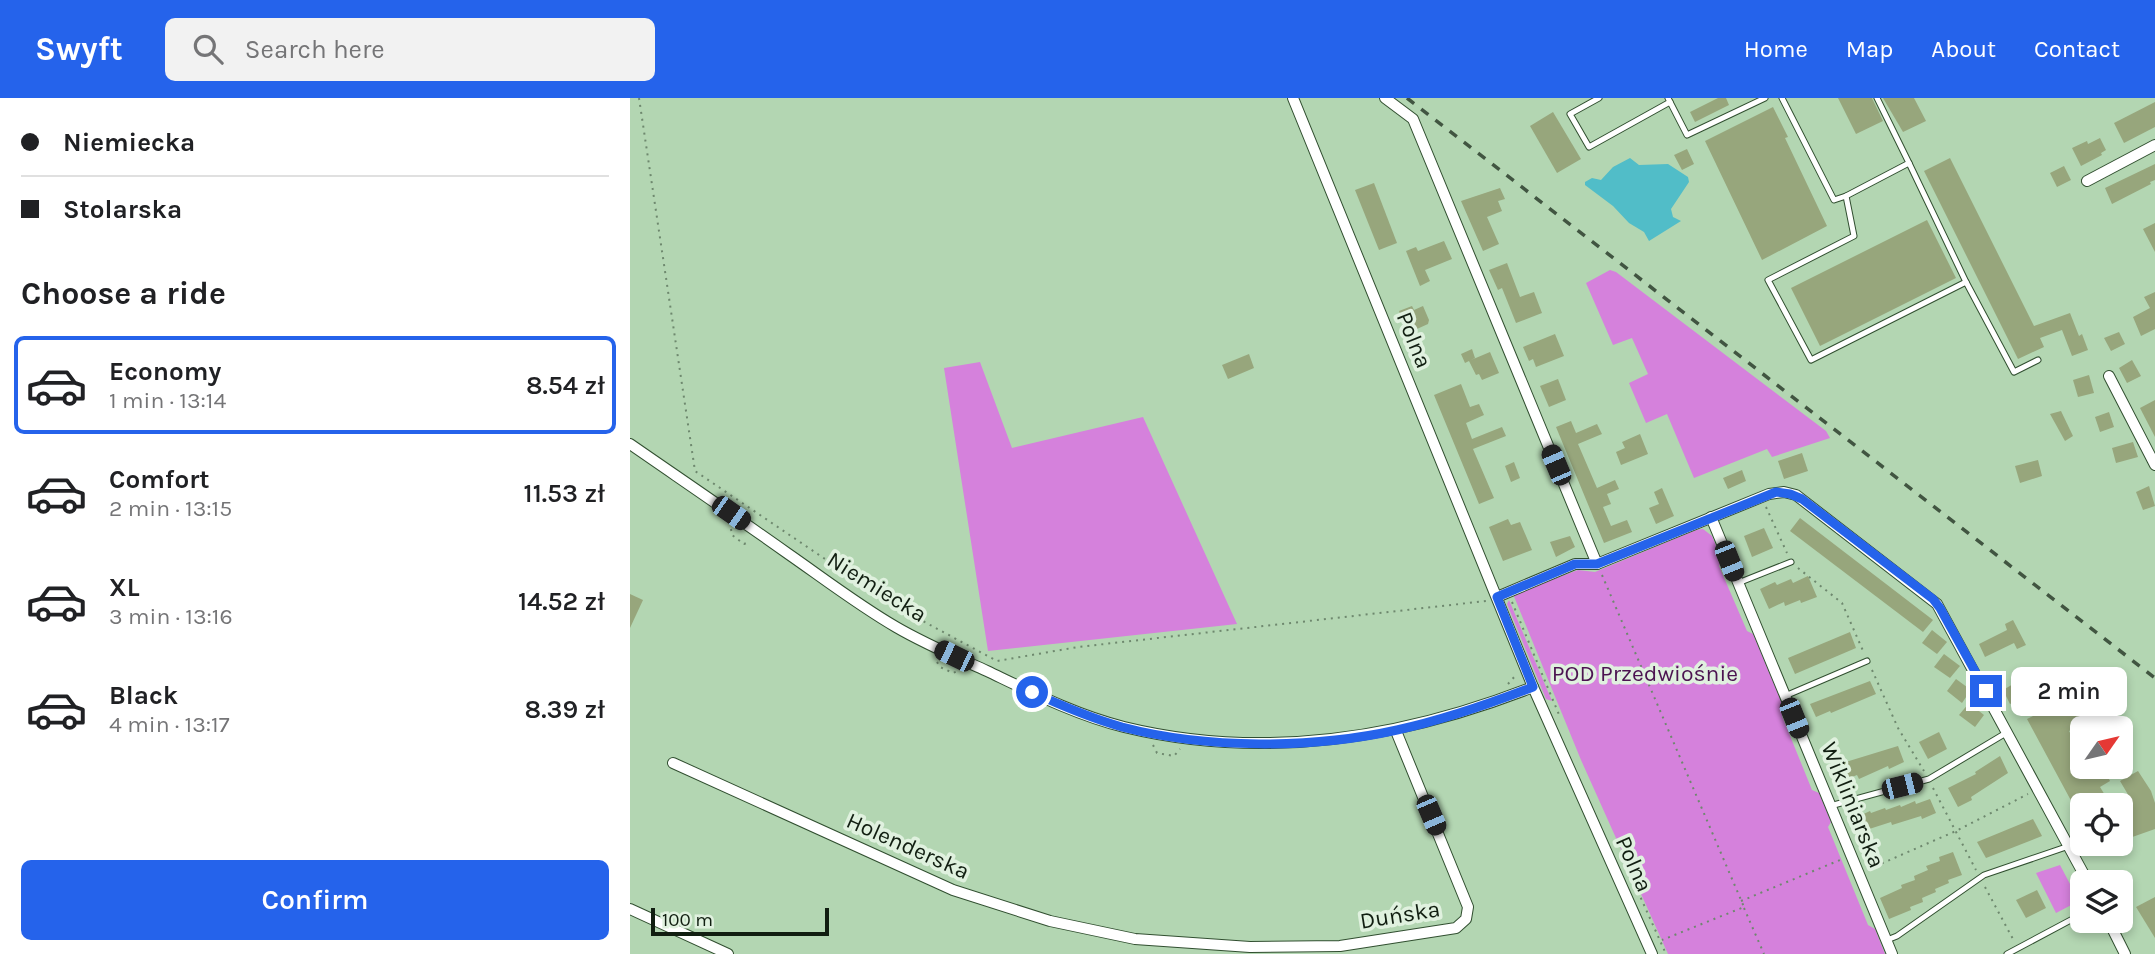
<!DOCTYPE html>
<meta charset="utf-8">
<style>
:root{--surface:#fff;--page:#f2f2f2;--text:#202124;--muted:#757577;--line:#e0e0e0;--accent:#2563eb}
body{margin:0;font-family:Karla,sans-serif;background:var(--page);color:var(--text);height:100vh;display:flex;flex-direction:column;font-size:26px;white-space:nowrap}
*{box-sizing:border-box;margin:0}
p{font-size:23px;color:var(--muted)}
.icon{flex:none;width:38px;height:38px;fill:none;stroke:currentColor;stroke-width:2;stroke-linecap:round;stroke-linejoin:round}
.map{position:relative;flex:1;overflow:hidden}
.drawer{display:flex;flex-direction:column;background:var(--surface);width:630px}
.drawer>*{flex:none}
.hud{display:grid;align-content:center;height:154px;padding:0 21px;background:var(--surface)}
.needle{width:46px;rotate:56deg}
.fabs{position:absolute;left:1440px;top:618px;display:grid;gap:14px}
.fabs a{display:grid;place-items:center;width:63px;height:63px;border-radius:10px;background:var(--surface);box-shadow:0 4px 10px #0003;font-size:35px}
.scale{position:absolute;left:21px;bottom:18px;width:178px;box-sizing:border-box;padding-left:7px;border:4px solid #111e11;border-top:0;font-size:19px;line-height:24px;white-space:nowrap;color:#111e11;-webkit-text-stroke:5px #e0f1df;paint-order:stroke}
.end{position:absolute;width:32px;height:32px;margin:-16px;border:9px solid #2563eb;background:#fff;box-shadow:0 0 0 4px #fff}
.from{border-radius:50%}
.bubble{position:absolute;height:49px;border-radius:10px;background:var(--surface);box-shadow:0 4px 10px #0003;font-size:23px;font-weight:600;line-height:49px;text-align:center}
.car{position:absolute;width:21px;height:42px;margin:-21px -10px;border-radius:9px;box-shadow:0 0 5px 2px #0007;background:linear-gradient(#222 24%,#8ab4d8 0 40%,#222 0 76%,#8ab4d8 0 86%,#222 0)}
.hud b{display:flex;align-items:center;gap:24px;height:66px;font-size:26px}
.hud b+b{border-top:2px solid var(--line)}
.hud i{width:18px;height:18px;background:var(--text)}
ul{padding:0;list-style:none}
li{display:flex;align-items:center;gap:21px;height:98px;margin:0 14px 10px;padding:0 7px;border:4px solid transparent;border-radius:10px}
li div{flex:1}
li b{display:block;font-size:26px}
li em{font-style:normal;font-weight:600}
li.active{border-color:var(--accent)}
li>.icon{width:63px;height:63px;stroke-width:1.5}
h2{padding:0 21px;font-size:32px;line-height:84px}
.action{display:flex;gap:14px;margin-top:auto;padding:14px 21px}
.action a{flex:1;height:80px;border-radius:10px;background:var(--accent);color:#fff;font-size:28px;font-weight:600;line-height:80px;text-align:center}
header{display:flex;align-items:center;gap:42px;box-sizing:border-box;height:98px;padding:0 35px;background:var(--accent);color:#fff}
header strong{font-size:33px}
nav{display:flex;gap:38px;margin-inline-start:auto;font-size:24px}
.search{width:490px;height:63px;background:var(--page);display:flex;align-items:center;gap:18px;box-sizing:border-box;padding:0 24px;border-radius:10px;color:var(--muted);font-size:26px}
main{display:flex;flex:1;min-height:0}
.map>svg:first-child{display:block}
.green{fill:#d581dc}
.water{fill:#51bdc8}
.building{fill:#97a67c}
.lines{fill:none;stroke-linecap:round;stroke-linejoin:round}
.lane-casing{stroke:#314f30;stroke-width:7}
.street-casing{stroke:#314f30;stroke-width:12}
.path{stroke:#6e886e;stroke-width:2;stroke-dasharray:2 5;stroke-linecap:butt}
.lane{stroke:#fff;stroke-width:5}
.street{stroke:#fff;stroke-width:10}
.rail{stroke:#415541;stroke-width:3.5;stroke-dasharray:9 9;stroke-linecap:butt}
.route{stroke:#2563eb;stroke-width:9}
.labels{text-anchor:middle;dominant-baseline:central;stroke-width:7;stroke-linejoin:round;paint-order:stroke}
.street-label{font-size:23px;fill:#111e11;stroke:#e0f1df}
.park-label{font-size:23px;fill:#4c1451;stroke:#e0f1df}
</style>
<header>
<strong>Swyft</strong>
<div class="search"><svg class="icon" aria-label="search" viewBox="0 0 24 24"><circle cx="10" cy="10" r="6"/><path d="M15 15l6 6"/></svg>Search here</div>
<nav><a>Home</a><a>Map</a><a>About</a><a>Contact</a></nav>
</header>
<main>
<section class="drawer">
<div class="hud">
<b><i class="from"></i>Niemiecka</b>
<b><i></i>Stolarska</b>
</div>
<h2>Choose a ride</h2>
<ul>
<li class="active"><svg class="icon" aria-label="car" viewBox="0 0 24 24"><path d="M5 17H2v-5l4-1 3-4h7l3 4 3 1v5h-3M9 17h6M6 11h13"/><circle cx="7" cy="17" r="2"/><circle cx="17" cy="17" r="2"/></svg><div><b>Economy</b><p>1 min · 13:14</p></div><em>8.54 zł</em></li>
<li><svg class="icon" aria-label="car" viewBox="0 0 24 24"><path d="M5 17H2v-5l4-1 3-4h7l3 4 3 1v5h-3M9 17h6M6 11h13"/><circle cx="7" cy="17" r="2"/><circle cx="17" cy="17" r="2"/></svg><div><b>Comfort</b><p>2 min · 13:15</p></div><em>11.53 zł</em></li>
<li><svg class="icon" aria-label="car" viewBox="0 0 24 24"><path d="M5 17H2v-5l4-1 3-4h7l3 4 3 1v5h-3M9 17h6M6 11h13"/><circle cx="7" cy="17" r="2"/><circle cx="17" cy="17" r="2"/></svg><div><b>XL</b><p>3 min · 13:16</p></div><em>14.52 zł</em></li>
<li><svg class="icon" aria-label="car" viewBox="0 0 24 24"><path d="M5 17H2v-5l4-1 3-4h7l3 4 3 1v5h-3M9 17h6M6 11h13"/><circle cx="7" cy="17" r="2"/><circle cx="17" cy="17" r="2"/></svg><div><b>Black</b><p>4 min · 13:17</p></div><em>8.39 zł</em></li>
</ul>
<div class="action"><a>Confirm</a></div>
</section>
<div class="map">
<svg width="1525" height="856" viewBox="0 0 1525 856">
<rect width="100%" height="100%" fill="#b3d6b2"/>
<g class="green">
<polygon points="980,172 986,174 1196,333 1200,340 1142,359 1137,351 1064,380 1037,316 1016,325 999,285 1018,276 1002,240 983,247 956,185"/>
<polygon points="350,264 382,350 513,319 607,526 358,553 314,270"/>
<polygon points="1073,431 1082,438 1092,462 1089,468 1117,533 1123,536 1155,612 1152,618 1182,692 1189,695 1201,724 1198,729 1238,827 1245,831 1255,856 1038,856 951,662 883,496 948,472 965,474 1066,432"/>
<polygon points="879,502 922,603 916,601 877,506"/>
<polygon points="1430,767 1449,803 1426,815 1406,775"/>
</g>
<polygon class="water" points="1000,60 1009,67 1038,66 1058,79 1059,84 1041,111 1043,119 1051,123 1019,143 1014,134 999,125 983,108 955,87 955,84 962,80 971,82 983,69"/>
<g class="building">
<polygon points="1088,0 1096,0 1099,7 1065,24 1060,14"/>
<polygon points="1208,0 1242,0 1253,23 1226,36"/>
<polygon points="1253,0 1284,0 1296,23 1273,34"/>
<polygon points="1525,4 1525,29 1494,45 1484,25"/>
<polygon points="1143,9 1158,39 1155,40 1197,128 1132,162 1075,43"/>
<polygon points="923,14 951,61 927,75 900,28"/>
<polygon points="1470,40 1476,52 1471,55 1472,57 1451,68 1442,50 1457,43 1458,46"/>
<polygon points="1057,51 1064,66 1052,72 1044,57"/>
<polygon points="1320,60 1404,228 1440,215 1449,238 1452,236 1458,252 1442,258 1432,232 1410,240 1414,249 1388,261 1294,73"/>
<polygon points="1525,66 1525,82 1520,84 1521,86 1482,106 1475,90"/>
<polygon points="1434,68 1441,82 1427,89 1420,75"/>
<polygon points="744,85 767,145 749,152 725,92"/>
<polygon points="870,90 875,101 868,103 872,113 857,119 869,146 853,153 831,103"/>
<polygon points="1297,122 1326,180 1190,248 1161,190"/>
<polygon points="1525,125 1525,154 1513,131"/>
<polygon points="814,143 822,161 795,172 800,183 790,188 776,153 786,149 788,153"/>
<polygon points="877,165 890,199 904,194 912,215 886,225 872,190 868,192 859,172"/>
<polygon points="1525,194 1525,231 1511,238 1503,219 1520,210 1514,199"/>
<polygon points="782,208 784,212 793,208 799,222 798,226 778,235 769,213"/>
<polygon points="1489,234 1495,246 1481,253 1474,240"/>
<polygon points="925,236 934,258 906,269 903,261 899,263 893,249"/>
<polygon points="842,251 845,260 841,262 860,254 869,275 852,282 849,276 846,277 839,263 835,265 831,256"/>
<polygon points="619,256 624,270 598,281 592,267"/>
<polygon points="1502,262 1511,278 1497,285 1489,270"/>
<polygon points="1459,277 1464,295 1448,299 1443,282"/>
<polygon points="928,281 936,302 919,309 910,288"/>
<polygon points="831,286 840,309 849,306 854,317 836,325 842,341 872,329 876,338 843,351 864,400 849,406 804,297"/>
<polygon points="1525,302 1525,339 1510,310"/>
<polygon points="1431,313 1443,338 1435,343 1420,316"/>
<polygon points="1479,314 1484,329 1470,334 1465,319"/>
<polygon points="941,323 946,335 967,326 972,336 948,346 967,390 985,382 989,391 977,396 981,406 973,409 981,428 997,422 1002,434 974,445 926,329"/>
<polygon points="1010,336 1018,356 991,367 986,354 995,350 992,344"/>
<polygon points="1503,344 1508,359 1486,365 1482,350"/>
<polygon points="1172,355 1178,373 1154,381 1148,363"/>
<polygon points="1408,362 1412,378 1390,385 1385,368"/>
<polygon points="884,364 890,380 881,384 875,368"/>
<polygon points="1112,372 1116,383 1098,391 1093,380"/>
<polygon points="1519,388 1525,408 1513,412 1506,394"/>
<polygon points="1032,390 1044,418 1026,426 1019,410 1029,406 1024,394"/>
<polygon points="1170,420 1303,522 1293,534 1160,433"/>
<polygon points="878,421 881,427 890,424 902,452 873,463 859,429"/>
<polygon points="1134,430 1143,450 1122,459 1114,438"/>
<polygon points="940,438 945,449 926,459 920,444"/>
<polygon points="1178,478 1187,499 1171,505 1170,502 1155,508 1154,504 1139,511 1130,491 1145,484 1147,487 1161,481 1163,485"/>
<polygon points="0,496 13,502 0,530"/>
<polygon points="1383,522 1396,547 1387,551 1384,545 1355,559 1349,546 1377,532 1375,526"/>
<polygon points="1302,532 1317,544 1307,556 1292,545"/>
<polygon points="1220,534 1226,550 1165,576 1158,560"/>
<polygon points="1314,556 1330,568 1320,580 1304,569"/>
<polygon points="1326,581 1341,592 1332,605 1317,593"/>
<polygon points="1240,583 1246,596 1201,615 1200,613 1186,619 1180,606"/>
<polygon points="1385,585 1393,600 1380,606 1373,592"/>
<polygon points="1446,596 1459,623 1439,633 1452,657 1452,668 1459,668 1465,679 1475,673 1480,683 1470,689 1481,707 1452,707 1452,723 1397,621"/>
<polygon points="1339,605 1354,617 1345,629 1329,617"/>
<polygon points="1309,634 1317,651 1298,661 1289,644"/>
<polygon points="1268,648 1274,664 1259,671 1258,668 1229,681 1227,677 1212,683 1206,667"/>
<polygon points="1370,658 1378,675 1341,699 1342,702 1328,709 1318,690 1346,676 1345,674"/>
<polygon points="1508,673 1521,693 1525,705 1525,731 1491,743 1491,703 1500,700 1490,683"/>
<polygon points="1300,701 1306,715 1292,721 1291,718 1262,727 1261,724 1233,733 1227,719 1240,713 1241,715 1255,710 1256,712 1270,707 1271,709 1285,703 1286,706"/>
<polygon points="1403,721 1412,738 1356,760 1347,744"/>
<polygon points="1323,754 1332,777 1318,782 1319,785 1305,791 1306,794 1292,800 1293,804 1280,809 1281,812 1259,821 1250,800 1272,790 1271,787 1285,782 1284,778 1298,772 1296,768 1310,763 1309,759"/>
<polygon points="1407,792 1416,810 1396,820 1386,802"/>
<polygon points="1525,799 1525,840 1506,809"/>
</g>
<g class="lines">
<defs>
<g id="lane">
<polyline points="969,0 940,16 959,49 1040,4"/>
<polyline points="1038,0 1057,37 1135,0"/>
<polyline points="1152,0 1204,102 1216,98"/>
<polyline points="1247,0 1279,65 1216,98 1224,138 1138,182 1181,262 1336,184 1384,274 1408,262"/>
<polyline points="1279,65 1336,184"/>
<polyline points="1108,485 1161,464"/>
<polyline points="1155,598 1237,563"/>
<polyline points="1200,708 1299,681 1376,635"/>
<polyline points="1257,842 1267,838 1354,777 1439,748"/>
<polyline points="1377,856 1452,816"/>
</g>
<g id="street">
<polyline points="663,0 903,589 1022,856"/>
<polyline points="755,0 783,21 967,466"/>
<polyline points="1457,83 1525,47"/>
<polyline points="1479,278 1525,367"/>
<path d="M 0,346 C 52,382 105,418 157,455 C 193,480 228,507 266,529 C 295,546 326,559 357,573 C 401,594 446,617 494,629 C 634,663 771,641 903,589"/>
<polyline points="1081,419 1262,856"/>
<polyline points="867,499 945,466 967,466 1139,396 1154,394 1166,397 1307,506 1458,784"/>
<polyline points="43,665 323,792 420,823 505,841 620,849 710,848 826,830 836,821 838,809 766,633"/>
<polyline points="0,811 98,856"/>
<polyline points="1478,822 1495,856"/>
</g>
</defs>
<use href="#lane" class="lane-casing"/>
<use href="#street" class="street-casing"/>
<g class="path">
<polyline points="9,0 65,373 263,507 367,563 448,549 856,503"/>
<polyline points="1136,409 1157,455"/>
<polyline points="101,431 102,437 114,446 119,444"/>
<polyline points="1168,470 1212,505 1234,555"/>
<polyline points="972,477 1114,809 1032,842"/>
<polyline points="882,504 930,619"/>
<polyline points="307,564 310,569 323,575 328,573"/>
<polyline points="1242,572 1268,630 1294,673"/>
<polyline points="878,586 886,577"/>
<polyline points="523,647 527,655 544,658 550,651"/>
<polyline points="1303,690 1346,772"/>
<polyline points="1239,771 1326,733 1398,696"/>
<polyline points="1005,787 1036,856"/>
<polyline points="1355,789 1384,843"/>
<polyline points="1111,803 1210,762"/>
<polyline points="1114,810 1134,856"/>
</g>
<use href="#lane" class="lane"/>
<use href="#street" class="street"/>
<polyline class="rail" points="777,0 1525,580"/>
</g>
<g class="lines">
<path class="route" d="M 402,594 C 432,608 461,620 492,629 C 576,651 682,651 767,632 C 813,622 859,606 903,589 L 867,499 L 945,466 L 967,466 L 1146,394 L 1160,396 L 1172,401 L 1303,501 L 1310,510 L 1356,593"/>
</g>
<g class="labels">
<g class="street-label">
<text transform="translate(784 242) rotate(68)">Polna</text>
<text transform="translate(247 489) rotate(32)">Niemiecka</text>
<text transform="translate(1223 707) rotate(68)">Wikliniarska</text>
<text transform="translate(278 748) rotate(24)">Holenderska</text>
<text transform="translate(1004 766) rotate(66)">Polna</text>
<text transform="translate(770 817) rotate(-9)">Duńska</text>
</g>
<g class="park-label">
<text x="1015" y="575">POD Przedwiośnie</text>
</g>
</g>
</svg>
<div class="fabs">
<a><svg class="needle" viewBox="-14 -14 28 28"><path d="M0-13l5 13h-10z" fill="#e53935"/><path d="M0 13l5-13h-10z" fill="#757577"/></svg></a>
<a><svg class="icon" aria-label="locate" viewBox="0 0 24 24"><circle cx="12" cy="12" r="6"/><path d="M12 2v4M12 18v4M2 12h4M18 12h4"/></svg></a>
<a><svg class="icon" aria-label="layers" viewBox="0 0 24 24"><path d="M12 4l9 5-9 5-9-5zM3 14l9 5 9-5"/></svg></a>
</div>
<div class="scale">100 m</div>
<i class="end from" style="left:402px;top:594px"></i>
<i class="end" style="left:1356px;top:593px"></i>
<div class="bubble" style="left:1381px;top:569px;width:116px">2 min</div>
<i class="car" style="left:926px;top:367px;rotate:337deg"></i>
<i class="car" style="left:101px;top:415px;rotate:125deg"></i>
<i class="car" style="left:1099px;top:463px;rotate:158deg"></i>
<i class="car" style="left:324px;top:558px;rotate:296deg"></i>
<i class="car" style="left:1164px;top:620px;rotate:158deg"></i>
<i class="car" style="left:1272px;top:688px;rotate:76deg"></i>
<i class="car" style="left:801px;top:717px;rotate:157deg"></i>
</div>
</main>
